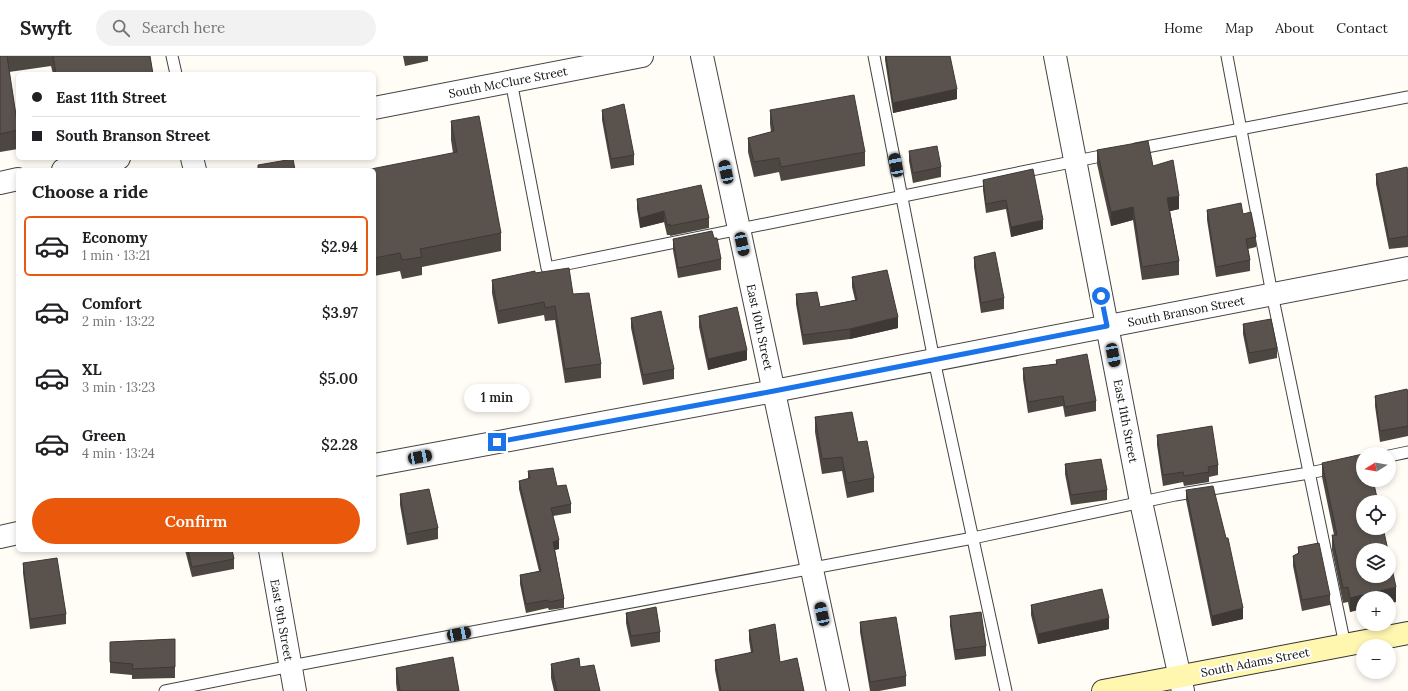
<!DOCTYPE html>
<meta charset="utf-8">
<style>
:root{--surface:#fff;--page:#f2f2f2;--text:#202124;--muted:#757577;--line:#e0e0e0;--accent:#ea580c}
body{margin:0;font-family:Lora,serif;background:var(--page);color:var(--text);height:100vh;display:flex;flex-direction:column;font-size:15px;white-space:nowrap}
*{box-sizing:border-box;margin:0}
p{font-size:13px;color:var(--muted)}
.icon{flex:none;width:22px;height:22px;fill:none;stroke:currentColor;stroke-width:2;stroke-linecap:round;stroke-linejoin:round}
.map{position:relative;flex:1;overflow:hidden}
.drawer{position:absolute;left:16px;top:112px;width:360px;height:384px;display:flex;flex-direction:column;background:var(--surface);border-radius:6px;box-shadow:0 2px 6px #0003}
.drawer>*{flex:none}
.guide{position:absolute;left:16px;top:16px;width:360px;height:88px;border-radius:6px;box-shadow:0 2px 6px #0003;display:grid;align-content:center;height:88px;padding:0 16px;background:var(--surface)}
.needle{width:26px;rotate:259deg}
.controls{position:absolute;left:1356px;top:391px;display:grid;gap:8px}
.controls a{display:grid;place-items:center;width:40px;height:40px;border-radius:50%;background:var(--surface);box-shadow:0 2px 6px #0003;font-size:20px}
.end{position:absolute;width:18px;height:18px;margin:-9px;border:5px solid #1a73e8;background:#fff;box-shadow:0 0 0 2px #fff}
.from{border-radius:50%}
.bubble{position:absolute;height:28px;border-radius:14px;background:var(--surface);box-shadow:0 2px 6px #0003;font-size:13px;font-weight:600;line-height:28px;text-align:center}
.car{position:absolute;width:12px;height:24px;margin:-12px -6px;border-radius:5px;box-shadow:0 0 3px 1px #0007;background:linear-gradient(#222 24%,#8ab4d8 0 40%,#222 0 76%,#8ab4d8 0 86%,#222 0)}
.guide b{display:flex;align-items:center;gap:14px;height:38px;font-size:15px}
.guide b+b{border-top:1px solid var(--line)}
.guide i{width:10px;height:10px;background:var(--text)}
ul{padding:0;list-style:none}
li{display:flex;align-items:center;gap:12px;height:60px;margin:0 8px 6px;padding:0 8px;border:2px solid transparent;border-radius:6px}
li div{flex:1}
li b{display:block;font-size:15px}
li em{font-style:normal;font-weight:600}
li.active{border-color:var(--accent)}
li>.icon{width:36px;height:36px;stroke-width:1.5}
h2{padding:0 16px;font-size:18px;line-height:48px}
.button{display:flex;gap:8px;margin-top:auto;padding:8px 16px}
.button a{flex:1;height:46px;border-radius:24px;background:var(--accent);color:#fff;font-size:16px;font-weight:600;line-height:46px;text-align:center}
header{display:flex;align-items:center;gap:24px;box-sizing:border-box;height:56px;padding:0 20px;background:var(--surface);border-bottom:1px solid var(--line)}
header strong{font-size:19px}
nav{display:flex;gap:22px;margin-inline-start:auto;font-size:14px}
.search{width:280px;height:36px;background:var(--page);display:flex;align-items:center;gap:10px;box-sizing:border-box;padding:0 14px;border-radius:22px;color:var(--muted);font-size:15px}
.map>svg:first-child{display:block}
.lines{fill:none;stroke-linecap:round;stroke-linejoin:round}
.lane-casing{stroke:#444;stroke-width:13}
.street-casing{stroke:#444;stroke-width:24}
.secondary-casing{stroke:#333;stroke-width:24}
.lane{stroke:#fff;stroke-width:11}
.street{stroke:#fff;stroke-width:22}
.secondary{stroke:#fff6b0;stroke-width:22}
.wall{fill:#4d4742}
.shaded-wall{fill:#3f3936}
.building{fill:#5a524d;stroke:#3f3936}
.route{stroke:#1a73e8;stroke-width:5}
.labels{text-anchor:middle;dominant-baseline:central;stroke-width:4;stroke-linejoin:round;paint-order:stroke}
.street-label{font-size:12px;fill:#111;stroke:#fff}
</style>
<header>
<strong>Swyft</strong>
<div class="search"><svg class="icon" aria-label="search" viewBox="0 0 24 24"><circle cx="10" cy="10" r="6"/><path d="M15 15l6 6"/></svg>Search here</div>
<nav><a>Home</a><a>Map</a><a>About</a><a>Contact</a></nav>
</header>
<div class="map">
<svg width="1408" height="635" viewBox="0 0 1408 635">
<rect width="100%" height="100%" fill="#fffdf5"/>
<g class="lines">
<defs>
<g id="lane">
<polyline points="172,0 176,18"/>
<polyline points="874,0 934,304 1006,635"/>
<polyline points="1227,0 1272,238 1345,589"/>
<polyline points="511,25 547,212 1111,98"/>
<polyline points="1136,93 1408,41"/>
<polyline points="1389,400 1408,396"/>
<polyline points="165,635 291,610 973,482 1175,439 1309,417 1363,406"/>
</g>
<g id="street">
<polyline points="702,0 838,635"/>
<polyline points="1055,0 1141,446 1183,635"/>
<polyline points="374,52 642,0"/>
<polyline points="192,102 195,114"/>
<polyline points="63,114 119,102"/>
<polyline points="0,127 18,123"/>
<polyline points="374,409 774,335 1408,212"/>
<polyline points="0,481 18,477"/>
<polyline points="270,494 295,635"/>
</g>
<polyline id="secondary" points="1103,635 1408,577"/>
</defs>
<use href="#lane" class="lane-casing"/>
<use href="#street" class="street-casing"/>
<use href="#secondary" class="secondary-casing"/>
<use href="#lane" class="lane"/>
<use href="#street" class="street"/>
<use href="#secondary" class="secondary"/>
</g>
<g class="wall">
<polygon points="0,0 150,0 153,18 53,18 51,10 9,16 18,72 18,93 0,96"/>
<polygon points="403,0 428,0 428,5 405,10"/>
<polygon points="885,0 950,0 957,43 893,57 885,4"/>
<polygon points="602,54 634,99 634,109 611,113 602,64"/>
<polygon points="770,54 865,96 865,110 781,125 779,116 754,121 748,96 748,82 771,76 770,68"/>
<polygon points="451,65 501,177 501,195 422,211 422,219 402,223 400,215 374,220 374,114 453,97 451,84"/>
<polygon points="1097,94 1153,110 1179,153 1170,155 1179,205 1179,219 1142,224 1133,164 1111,170 1097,108"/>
<polygon points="909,95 941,111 941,121 913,127 909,105"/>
<polygon points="1408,116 1408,191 1389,193 1376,128 1376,118"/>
<polygon points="983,124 1043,173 1011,181 1006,153 986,157 983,134"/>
<polygon points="637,143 709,162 709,172 670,180 670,179 667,179 664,166 640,172 637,153"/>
<polygon points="1207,154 1243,158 1256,181 1256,191 1248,193 1250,204 1250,215 1216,221 1207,164"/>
<polygon points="714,182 721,203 721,214 678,222 673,194 673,183"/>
<polygon points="974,201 1004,242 1004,253 981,257 974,211"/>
<polygon points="535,217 573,238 601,308 601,322 565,327 555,264 545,265 544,259 498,268 492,237 492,224"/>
<polygon points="852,221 898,272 850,283 803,289 796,248 796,238 820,251 855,244 852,231"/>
<polygon points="699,260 747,304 708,314 699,271"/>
<polygon points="631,262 674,313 674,323 643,329 631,272"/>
<polygon points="1243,268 1277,292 1277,302 1249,308 1243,278"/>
<polygon points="1056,304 1096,345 1096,355 1065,361 1063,350 1028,357 1023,323 1023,312 1056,308"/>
<polygon points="1408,337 1408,380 1380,386 1375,350 1375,340"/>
<polygon points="815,361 858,386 874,422 874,436 847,442 842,415 822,418 815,376"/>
<polygon points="1157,379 1218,409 1218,419 1209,421 1209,426 1184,430 1183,426 1163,430 1157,389"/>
<polygon points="17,385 18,385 18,402 17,395"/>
<polygon points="1322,407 1396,546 1389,547 1389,542 1350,556 1348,546 1343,547 1332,494 1332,479 1334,479 1322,421"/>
<polygon points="1065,408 1107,434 1107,444 1071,449 1065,418"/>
<polygon points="528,415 557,430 571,448 571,457 553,460 559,493 555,494 564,543 564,552 549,554 548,552 526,557 520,528 520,519 539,515 519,433 519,425 528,423"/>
<polygon points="1186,434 1243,563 1212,570 1186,444"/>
<polygon points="400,438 438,472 438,483 407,489 400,449"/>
<polygon points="1298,491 1330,539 1330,549 1302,555 1293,510 1293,500 1298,497"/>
<polygon points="185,494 232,494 234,503 234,513 192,521"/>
<polygon points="23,507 66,558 66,568 30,573 23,517"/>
<polygon points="1031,549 1109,573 1038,588 1031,559"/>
<polygon points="626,557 660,576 660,586 631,591 626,567"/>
<polygon points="950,560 986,590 986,600 955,604 950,570"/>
<polygon points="860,566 906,620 906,630 879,635 870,635 860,576"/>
<polygon points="749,574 780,606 804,635 719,635 715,614 715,604 751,597 749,584"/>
<polygon points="175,583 175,622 132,623 132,619 110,617 110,586"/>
<polygon points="551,608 580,611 600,635 554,635 551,622"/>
<polygon points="396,612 459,635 397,635 396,627"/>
</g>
<g class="shaded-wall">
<polygon points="957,33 957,43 893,57 893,47"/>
<polygon points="1179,140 1179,153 1167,156 1167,142"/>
<polygon points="1133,151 1133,164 1111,170 1111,156"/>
<polygon points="664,155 664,166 640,172 640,162"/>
<polygon points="1043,164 1043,173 1011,181 1011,171"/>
<polygon points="898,261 898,272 850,283 850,273"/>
<polygon points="747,294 747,304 708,314 708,303"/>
<polygon points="559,484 559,493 553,494 553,486"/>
<polygon points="1396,531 1396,546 1389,547 1389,542 1363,542 1363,553 1350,556 1350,542"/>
<polygon points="1243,552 1243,563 1212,570 1212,560"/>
<polygon points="1109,562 1109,573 1038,588 1038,578"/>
</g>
<g class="building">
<polygon points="0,0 7,0 18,72 18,74 0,78"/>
<polygon points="53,0 150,0 153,18 56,18"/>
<polygon points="886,0 950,0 957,33 893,47"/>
<polygon points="854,39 865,96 781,111 779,102 754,106 748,82 774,75 770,54"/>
<polygon points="624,48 634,99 611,103 602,54"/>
<polygon points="479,60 501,177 420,193 422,201 402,204 400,197 374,202 374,114 366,114 457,96 451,65"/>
<polygon points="1148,85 1153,110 1173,104 1179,140 1167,142 1179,205 1142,211 1133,151 1111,156 1097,94"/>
<polygon points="937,90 941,111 913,117 909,95"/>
<polygon points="293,103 295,114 258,114 258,109"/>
<polygon points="1407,111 1408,116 1408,180 1389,183 1376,118"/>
<polygon points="1033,113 1043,164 1011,171 1006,144 986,148 983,124"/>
<polygon points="701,129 709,162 670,170 670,168 667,169 664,155 640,162 637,143"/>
<polygon points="1241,147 1243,158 1251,156 1256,181 1246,183 1250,204 1216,211 1207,154"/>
<polygon points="712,175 714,182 717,182 721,203 678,212 673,183"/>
<polygon points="995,196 1004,242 981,247 974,201"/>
<polygon points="569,212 573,238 589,237 601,308 565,313 555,250 545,252 544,246 498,255 492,224 535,215 535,217"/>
<polygon points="887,214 898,261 850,273 803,279 796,238 817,236 820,251 857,244 852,221"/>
<polygon points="737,251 747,294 708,303 699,260"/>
<polygon points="661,255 674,313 643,319 631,262"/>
<polygon points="1271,263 1277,292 1249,297 1243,268"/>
<polygon points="1087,298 1096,345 1065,351 1063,340 1028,346 1023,312 1057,308 1056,304"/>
<polygon points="1407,333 1408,337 1408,370 1380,375 1375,340"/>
<polygon points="852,356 858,386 867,385 874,422 847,427 842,401 822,403 815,361"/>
<polygon points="1212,370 1218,409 1208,411 1209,416 1184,420 1183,416 1163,419 1157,379"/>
<polygon points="17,385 18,385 18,392"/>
<polygon points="1363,398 1363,424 1373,424 1378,446 1363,446 1363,472 1383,472 1388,494 1363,494 1363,520 1389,520 1389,499 1396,531 1350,542 1348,531 1343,532 1332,479 1337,479 1322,407"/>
<polygon points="1101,403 1107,434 1071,439 1065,408"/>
<polygon points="553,412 557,430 566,429 571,448 551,452 559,484 553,486 564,543 549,546 548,544 526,548 520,519 541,515 519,425 530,422 528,415"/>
<polygon points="1213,430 1226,482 1228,482 1243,552 1212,560 1186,434"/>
<polygon points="429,433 438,472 407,478 400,438"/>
<polygon points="1319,487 1330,539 1302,544 1293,500 1299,497 1298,491"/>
<polygon points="188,494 232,494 234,503 192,511"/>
<polygon points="57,502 66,558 30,563 23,507"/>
<polygon points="1102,533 1109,562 1038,578 1031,549"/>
<polygon points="656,551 660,576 631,580 626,557"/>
<polygon points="981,556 986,590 955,594 950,560"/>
<polygon points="896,561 906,620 870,626 860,566"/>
<polygon points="775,568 780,606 797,602 804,635 721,635 715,604 753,596 749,574"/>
<polygon points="175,583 175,611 132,613 133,608 110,606 110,586"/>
<polygon points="453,601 459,635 400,635 396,612"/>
<polygon points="579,602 580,611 594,609 600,635 557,635 551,608"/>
</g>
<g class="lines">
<polyline class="route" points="497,386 774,335 1107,270 1101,240"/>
</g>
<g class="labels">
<g class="street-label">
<text transform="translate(508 26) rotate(-11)">South McClure Street</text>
<text transform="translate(1186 255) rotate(-11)">South Branson Street</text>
<text transform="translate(760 271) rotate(78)">East 10th Street</text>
<text transform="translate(1126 365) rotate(79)">East 11th Street</text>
<text transform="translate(282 564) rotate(80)">East 9th Street</text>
<text transform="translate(1255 606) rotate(-11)">South Adams Street</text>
</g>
</g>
</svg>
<div class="controls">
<a><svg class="needle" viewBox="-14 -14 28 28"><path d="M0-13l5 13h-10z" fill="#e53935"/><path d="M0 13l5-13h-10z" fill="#757577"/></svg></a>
<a><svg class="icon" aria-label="locate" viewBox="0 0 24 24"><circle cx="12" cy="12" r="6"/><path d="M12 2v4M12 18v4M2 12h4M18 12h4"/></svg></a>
<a><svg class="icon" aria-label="layers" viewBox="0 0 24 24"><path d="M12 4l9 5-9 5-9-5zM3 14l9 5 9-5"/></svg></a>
<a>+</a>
<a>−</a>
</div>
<i class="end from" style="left:1101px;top:240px"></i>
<i class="end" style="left:497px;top:386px"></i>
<div class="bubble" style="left:464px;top:328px;width:66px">1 min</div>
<i class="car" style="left:896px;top:109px;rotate:349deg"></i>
<i class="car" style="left:726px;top:116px;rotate:348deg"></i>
<i class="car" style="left:742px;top:188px;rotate:168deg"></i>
<i class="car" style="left:1113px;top:299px;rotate:169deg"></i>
<i class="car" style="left:420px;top:401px;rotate:79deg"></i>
<i class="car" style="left:822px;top:558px;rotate:348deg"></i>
<i class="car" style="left:459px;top:578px;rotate:79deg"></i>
<div class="guide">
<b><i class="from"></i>East 11th Street</b>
<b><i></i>South Branson Street</b>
</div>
<section class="drawer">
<h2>Choose a ride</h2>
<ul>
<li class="active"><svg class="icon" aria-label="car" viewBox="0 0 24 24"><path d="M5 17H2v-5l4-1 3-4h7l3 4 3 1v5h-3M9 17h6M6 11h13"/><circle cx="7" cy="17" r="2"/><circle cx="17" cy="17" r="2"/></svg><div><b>Economy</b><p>1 min · 13:21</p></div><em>$2.94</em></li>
<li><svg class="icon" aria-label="car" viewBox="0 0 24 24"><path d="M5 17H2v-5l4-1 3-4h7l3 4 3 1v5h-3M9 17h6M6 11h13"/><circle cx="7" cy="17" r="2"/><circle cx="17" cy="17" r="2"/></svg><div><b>Comfort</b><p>2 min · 13:22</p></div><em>$3.97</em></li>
<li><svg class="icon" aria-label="car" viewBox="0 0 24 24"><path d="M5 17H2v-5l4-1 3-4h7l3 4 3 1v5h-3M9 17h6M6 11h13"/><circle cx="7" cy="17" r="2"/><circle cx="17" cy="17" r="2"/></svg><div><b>XL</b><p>3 min · 13:23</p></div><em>$5.00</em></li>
<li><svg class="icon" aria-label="car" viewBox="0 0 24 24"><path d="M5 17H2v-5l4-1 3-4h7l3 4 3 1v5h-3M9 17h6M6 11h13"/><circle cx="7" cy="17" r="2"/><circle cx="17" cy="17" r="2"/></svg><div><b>Green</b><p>4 min · 13:24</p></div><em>$2.28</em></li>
</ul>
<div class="button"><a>Confirm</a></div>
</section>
</div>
